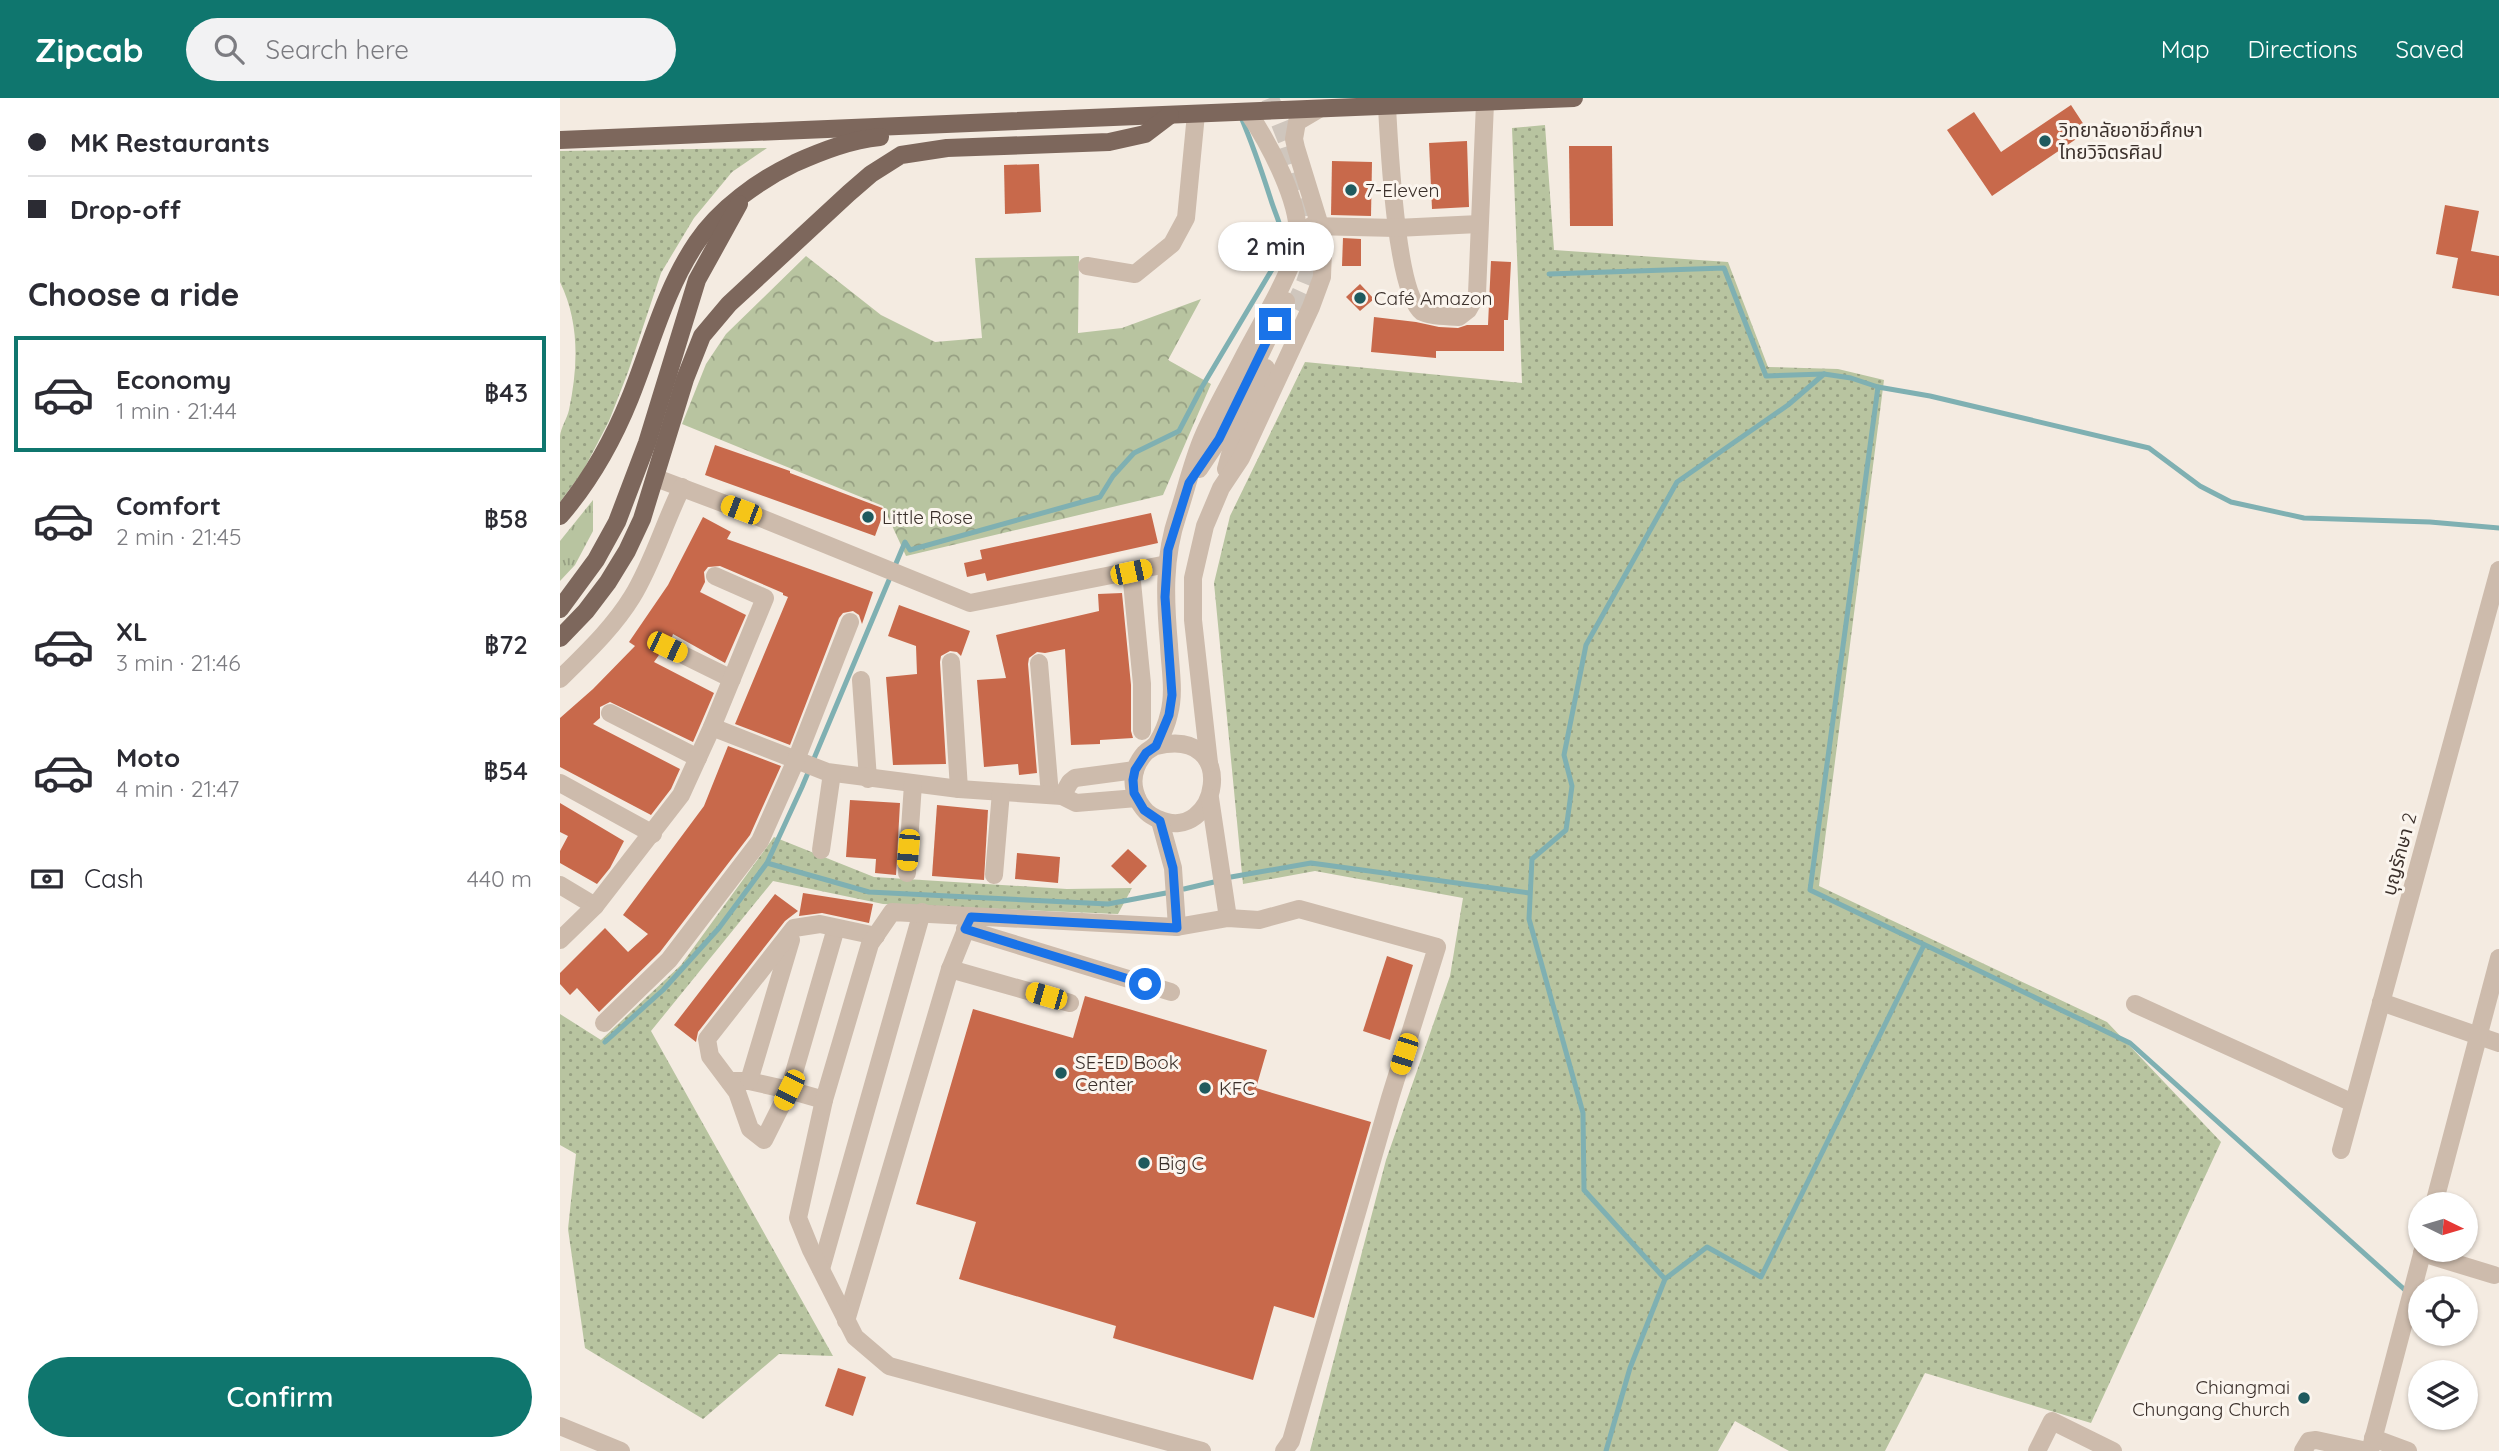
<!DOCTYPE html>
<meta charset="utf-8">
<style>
:root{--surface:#fff;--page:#f2f2f3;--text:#2b2b33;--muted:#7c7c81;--line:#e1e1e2;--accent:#0f766e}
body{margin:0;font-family:Quicksand,"Noto Sans Thai",sans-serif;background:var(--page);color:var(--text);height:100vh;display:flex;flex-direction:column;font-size:26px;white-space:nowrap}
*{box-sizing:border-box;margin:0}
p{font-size:23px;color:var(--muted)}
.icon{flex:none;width:38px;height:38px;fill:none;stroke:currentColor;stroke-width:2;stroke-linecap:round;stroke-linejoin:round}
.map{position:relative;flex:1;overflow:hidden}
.panel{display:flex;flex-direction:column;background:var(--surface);width:560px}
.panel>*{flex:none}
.top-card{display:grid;align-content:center;height:154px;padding:0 28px;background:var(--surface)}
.needle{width:46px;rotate:95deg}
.controls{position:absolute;left:1848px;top:1094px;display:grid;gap:14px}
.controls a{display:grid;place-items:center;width:70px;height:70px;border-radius:50%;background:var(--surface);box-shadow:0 2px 5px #0004;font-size:35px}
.end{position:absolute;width:32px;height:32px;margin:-16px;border:9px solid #1a73e8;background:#fff;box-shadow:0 0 0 4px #fff}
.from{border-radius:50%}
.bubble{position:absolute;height:49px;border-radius:24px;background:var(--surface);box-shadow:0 2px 5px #0004;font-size:23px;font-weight:600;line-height:49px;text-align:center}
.car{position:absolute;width:21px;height:42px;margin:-21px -10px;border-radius:9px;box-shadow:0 0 5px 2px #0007;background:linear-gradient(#f5c518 24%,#345 0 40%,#f5c518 0 76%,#345 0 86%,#f5c518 0)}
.top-card b{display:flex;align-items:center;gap:24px;height:66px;font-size:26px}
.top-card b+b{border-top:2px solid var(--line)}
.top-card i{width:18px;height:18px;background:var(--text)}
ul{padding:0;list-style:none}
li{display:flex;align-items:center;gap:21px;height:116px;margin:0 14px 10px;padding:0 14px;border:4px solid transparent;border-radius:0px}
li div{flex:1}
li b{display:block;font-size:26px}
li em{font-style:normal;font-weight:600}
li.selected{border-color:var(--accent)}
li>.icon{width:63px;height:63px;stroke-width:1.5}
h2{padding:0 28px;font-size:32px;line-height:84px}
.pay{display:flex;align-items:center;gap:18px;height:77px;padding:0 28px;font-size:26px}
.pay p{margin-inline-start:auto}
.action{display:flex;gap:14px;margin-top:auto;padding:14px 28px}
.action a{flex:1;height:80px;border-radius:42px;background:var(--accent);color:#fff;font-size:28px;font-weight:600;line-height:80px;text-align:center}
header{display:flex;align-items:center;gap:42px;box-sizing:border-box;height:98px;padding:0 35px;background:var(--accent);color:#fff}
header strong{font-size:33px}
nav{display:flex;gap:38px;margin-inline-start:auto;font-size:24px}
.search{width:490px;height:63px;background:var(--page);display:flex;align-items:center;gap:18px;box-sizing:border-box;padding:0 24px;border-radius:38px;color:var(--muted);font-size:26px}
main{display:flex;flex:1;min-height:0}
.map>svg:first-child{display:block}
.grass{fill:url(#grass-dots)}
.forest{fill:url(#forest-crowns)}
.park{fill:url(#park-tufts)}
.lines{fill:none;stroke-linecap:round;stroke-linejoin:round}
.stream{stroke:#7fb0b2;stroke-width:5}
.building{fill:#c8694b}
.minor-tunnel{stroke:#cfc6bd;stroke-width:18;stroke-dasharray:18 9;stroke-linecap:butt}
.minor{stroke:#cdbbac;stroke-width:18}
.major{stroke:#7d675c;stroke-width:18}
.route{stroke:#1a73e8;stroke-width:9}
.poi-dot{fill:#1f5a5e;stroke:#fbf5ee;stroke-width:2.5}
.labels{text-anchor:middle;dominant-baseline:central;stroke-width:6;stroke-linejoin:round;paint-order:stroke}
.poi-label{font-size:19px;fill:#3b302b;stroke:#fbf5ee;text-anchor:start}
.street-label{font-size:19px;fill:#3b302b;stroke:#fbf5ee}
</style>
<header>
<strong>Zipcab</strong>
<div class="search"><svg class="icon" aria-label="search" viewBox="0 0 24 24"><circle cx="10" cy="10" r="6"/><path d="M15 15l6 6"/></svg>Search here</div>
<nav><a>Map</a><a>Directions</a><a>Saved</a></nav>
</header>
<main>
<section class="panel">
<div class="top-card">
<b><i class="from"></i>MK Restaurants</b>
<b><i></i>Drop-off</b>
</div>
<h2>Choose a ride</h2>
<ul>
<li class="selected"><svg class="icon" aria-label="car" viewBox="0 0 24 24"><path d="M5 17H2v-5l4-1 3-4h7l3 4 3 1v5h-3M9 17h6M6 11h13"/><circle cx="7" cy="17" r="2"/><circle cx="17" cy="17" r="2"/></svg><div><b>Economy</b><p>1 min · 21:44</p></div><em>฿43</em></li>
<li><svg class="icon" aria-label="car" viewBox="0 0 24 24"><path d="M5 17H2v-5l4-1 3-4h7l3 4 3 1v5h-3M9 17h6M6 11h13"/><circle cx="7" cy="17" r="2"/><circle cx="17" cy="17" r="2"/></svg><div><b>Comfort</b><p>2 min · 21:45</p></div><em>฿58</em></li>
<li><svg class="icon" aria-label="car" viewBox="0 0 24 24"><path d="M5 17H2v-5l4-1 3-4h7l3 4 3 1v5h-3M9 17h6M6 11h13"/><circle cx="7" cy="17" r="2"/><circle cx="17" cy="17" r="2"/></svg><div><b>XL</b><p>3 min · 21:46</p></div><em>฿72</em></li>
<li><svg class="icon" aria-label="car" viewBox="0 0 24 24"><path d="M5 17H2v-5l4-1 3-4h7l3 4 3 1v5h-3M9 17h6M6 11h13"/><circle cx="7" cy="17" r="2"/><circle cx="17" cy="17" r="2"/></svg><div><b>Moto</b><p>4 min · 21:47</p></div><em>฿54</em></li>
</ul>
<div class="pay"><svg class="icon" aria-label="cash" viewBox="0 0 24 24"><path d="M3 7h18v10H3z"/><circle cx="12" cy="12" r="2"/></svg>Cash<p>440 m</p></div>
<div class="action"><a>Confirm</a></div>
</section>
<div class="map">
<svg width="1939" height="1353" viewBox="0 0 1939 1353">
<defs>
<pattern id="grass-dots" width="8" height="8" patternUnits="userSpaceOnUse" patternTransform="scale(1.75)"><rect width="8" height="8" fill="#b8c4a0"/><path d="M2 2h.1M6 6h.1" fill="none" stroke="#97a083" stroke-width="1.8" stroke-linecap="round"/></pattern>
<pattern id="forest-crowns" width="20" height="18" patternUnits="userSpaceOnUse" patternTransform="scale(1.75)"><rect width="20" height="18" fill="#b8c4a0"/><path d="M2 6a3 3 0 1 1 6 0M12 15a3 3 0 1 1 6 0" fill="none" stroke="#97a083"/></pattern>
<pattern id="park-tufts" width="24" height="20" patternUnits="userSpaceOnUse" patternTransform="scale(1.75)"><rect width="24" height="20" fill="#b8c4a0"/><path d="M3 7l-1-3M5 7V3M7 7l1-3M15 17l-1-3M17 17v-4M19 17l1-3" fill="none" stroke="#97a083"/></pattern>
</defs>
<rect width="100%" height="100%" fill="#f4ebe1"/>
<g class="grass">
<polygon points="985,27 994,152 1168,164 1208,269 1278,271 1324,282 1259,788 1547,924 1661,1044 1531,1325 1365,1275 1325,1353 1229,1353 1175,1323 1158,1353 750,1353 826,1062 890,878 903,800 755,773 683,786 654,485 670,418 745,264 962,285 952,30"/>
<path d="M 207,50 L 172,74 L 134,120 L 101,175 L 68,274 L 49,323 L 23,373 L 0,404 C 0,382 0,359 0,338 C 1,329 7,321 9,312 C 18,269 20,225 0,184 L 0,53 Z"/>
<polygon points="214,739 314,779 507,791 572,790 558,816 323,806 213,783 91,933 273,1258 219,1256 143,1321 25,1250 8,1131 16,1056 0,1047 0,916 41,942 121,867"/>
</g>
<polygon class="forest" points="246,158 321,217 375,244 422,240 415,160 519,158 518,235 562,230 641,201 608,262 651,286 603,397 346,458 323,408 122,326 146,266 166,236"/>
<polygon class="park" points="33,402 33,433 15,467 0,483 0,443"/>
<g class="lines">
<g class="stream">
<polyline points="989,176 1164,170 1206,278 1264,276 1291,280 1318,289 1370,298 1589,350 1640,388 1671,404 1744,420 1870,424 1939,430"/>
<polyline points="1318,289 1250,792 1570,945 1845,1192"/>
<polyline points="207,765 309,794 548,806 606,795"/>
<polyline points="671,779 751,765 969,795"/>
<polyline points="624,791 654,784"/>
<path d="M 45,944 L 103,892 L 159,830 L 207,765 L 242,689 L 345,444 L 350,452 L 540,399 L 553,378 L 574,355 L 619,333 L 642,289 L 723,153 C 723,127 717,122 710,99 C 701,71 692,45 681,19"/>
<polyline points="1105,1181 1147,1149 1201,1179 1364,847"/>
<polyline points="1046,1353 1070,1270 1105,1181 1024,1092 1023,1015 969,821 972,761 1006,732 1012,688 1004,657 1026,547 1117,384 1228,307 1264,276"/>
</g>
</g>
<g class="building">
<polygon points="1511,7 1528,33 1432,98 1387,32 1414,14 1441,54"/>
<polygon points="907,43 909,109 872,111 869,45"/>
<polygon points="1009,48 1052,48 1053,128 1010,128"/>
<polygon points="772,63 812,64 811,118 771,117"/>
<polygon points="479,66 481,114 445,116 444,67"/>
<polygon points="1885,107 1919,113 1911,153 1939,158 1939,198 1892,190 1898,160 1876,156"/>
<polygon points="783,140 801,141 801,168 782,168"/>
<polygon points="931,163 951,164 948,222 944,222 944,253 876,253 876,260 811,254 814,219 856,224 879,229 898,230 907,227 928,227"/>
<polygon points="800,186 814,201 800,213 786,199"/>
<polygon points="155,347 230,373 230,375 325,411 315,438 145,377"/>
<polygon points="591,415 598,445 427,483 425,475 407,479 404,465 422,461 420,452"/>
<polygon points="143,419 171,434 167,441 313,494 302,526 299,517 293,513 283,515 279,520 230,647 175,626 228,499 223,497 223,495 160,468 148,469 144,474 145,484 140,494 186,517 165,565 113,536 112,539 101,539 97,543 96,550 99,557 94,564 154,595 133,644 50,604 40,609 40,620 33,626 120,671 111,691 91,717 0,669 0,620 33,591 75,548 69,544 108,487"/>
<polygon points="562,495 571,587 571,633 573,640 540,642 540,646 511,647 505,551 485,555 477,554 469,560 468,566 477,675 459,677 458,666 424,669 417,582 446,580 436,537 539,513 538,496"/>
<polygon points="339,507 410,533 401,558 397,554 390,553 381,558 380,564 386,666 333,667 326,579 357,576 356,548 328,538"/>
<polygon points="168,648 221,668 190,737 100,854 39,914 17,890 10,897 0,886 0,875 45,830 68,854 88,836 63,817 144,708"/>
<polygon points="290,702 340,705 336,777 315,775 316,761 286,759"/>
<polygon points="0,705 64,743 50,770 37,786 0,765 0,753 8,738 0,734"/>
<polygon points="377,707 428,712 424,782 372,778"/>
<polygon points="568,751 587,768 570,786 551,768"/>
<polygon points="457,755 500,759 498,785 455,781"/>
<polygon points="243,795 313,806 309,825 262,815 239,818"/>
<polygon points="215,796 238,813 225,823 138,934 136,944 114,927"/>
<polygon points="827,858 853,867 830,942 803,933"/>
<polygon points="525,898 707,952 696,990 811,1024 754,1220 714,1208 693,1282 553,1240 556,1228 399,1181 416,1124 356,1106 413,911 513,940"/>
<polygon points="278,1270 306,1279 293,1318 265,1308"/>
</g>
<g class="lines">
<g class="minor-tunnel">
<polyline points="710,0 733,58"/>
<polyline points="725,49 743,108 745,131"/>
<path d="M 733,210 C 747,183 757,160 752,129"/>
</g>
<g class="minor">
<path d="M 827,9 C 829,44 836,196 862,214 C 871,219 889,218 899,219 L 908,212 L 917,196 L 925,5"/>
<polyline points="751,128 836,130 919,126"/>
<polyline points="527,168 575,176 612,146 626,120 636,16"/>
<polyline points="639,371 659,341 726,203"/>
<polyline points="666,371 673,346 706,270"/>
<polyline points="96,380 181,412 410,505 607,466"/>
<polyline points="571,474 582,586 582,633"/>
<polyline points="107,549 172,581"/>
<polyline points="391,564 399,691"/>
<polyline points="479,565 490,697"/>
<path d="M 0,581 C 25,556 53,530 72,499 C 93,465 104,425 122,389"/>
<polyline points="301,582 308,681"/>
<polyline points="50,615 138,660"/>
<polyline points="152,629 267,674 399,691 502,698 516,705 577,700"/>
<path d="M 596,648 C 682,627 658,749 598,721 C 588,717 584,712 579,704 C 570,687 572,670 585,655 C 589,651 594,650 597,645 C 602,637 607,625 609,616 C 615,594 610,570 609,547 C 605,502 603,460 618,416 C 626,392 632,365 642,341 C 654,312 671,284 685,256 C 700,227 732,175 737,146 C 744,109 708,44 688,14"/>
<polyline points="649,665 633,522 633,480 645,428 661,390 681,360 751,209 762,179 763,152 760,128 736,50 734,41 737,24 759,11"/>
<polyline points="0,685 93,736"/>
<polyline points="502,698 510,684 515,680 575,672"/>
<polyline points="650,700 668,820"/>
<polyline points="600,723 613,770 617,829"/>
<polyline points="261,752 272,675"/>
<polyline points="347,775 353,686"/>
<polyline points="434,777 441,694"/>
<polyline points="0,787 35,808"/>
<polyline points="405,831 611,894"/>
<polyline points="0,842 35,808 121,697 152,629 205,500 155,478"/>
<polyline points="390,871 510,905"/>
<polyline points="1821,904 1939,945"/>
<polyline points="1575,906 1793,1005"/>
<polyline points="44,925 109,862 200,743 236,662 290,524"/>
<polyline points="169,983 189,983 229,992 276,830"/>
<polyline points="189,983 231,842"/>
<polyline points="264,1002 229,992 204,1042 190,1031 177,994 150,958 147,941 234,830 260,826 316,838"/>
<polyline points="1781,1052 1939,472"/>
<polyline points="1874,1106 1939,860"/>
<polyline points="1862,1155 1934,1177"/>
<polyline points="261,1171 362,814"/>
<polyline points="286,1223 390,871 411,819"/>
<polyline points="0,1328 61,1353"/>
<polyline points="1813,1340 1848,1353"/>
<polyline points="642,1353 329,1268 295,1239 251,1152 238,1120 264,1002 310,846 332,814 617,829 668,820 699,822 739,811 877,849 830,1000 731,1343 724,1353"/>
<polyline points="1477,1353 1492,1323 1553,1353"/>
<polyline points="1743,1353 1749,1343 1756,1342 1807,1353"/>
<polyline points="1810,1353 1863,1152"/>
</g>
<g class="major">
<polyline points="0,42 1014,0"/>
<path d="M 0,418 C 30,383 53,342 70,300 C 91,248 105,191 137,144 C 160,110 198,83 235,65 C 262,53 290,42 320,39"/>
<polyline points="0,511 36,462 57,424 87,345 137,182 179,106"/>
<polyline points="0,540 26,513 48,484 67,453 82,421 125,281 142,238 169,206 289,95 311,76 341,57 387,50 549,44 585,36 610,17"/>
</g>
</g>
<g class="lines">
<polyline class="route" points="585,886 405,831 411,819 617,830 613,770 600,723 584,712 574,695 573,682 575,672 586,655 596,648 609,617 612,597 605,499 608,452 629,385 659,341 715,226"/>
</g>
<g class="poi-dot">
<circle cx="1485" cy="43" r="7"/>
<circle cx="791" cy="92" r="7"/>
<circle cx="800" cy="200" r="7"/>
<circle cx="308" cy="419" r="7"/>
<circle cx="501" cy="975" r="7"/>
<circle cx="645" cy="990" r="7"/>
<circle cx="584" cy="1065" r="7"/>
<circle cx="1744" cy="1300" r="7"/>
</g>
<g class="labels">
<g class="poi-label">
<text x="1499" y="32">วิทยาลัยอาชีวศึกษา<tspan x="1499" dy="22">ไทยวิจิตรศิลป</tspan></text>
<text x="805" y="92">7-Eleven</text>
<text x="814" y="200">Café Amazon</text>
<text x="322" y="419">Little Rose</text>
<text x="515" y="964">SE-ED Book<tspan x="515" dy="22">Center</tspan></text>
<text x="659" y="990">KFC</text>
<text x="598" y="1065">Big C</text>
<text x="1730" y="1289" text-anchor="end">Chiangmai<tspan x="1730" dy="22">Chungang Church</tspan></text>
</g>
<g class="street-label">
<text transform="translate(1839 756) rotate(-75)">บุญรักษา 2</text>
</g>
</g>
</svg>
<div class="controls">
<a><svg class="needle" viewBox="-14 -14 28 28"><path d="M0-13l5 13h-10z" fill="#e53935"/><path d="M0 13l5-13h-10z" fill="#7c7c81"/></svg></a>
<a><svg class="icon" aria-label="locate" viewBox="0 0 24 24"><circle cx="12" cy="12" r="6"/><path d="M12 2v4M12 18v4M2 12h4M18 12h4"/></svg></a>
<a><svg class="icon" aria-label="layers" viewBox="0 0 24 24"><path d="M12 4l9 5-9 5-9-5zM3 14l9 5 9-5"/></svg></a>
</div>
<i class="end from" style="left:585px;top:886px"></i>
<i class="end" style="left:715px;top:226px"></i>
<div class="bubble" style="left:658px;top:124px;width:116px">2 min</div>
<i class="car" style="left:181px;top:412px;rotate:291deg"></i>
<i class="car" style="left:571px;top:474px;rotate:78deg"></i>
<i class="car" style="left:107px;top:549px;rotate:116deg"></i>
<i class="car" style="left:348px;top:752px;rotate:185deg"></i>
<i class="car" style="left:486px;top:898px;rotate:286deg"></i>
<i class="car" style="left:844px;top:956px;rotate:198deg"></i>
<i class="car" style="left:229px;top:992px;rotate:206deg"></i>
</div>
</main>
